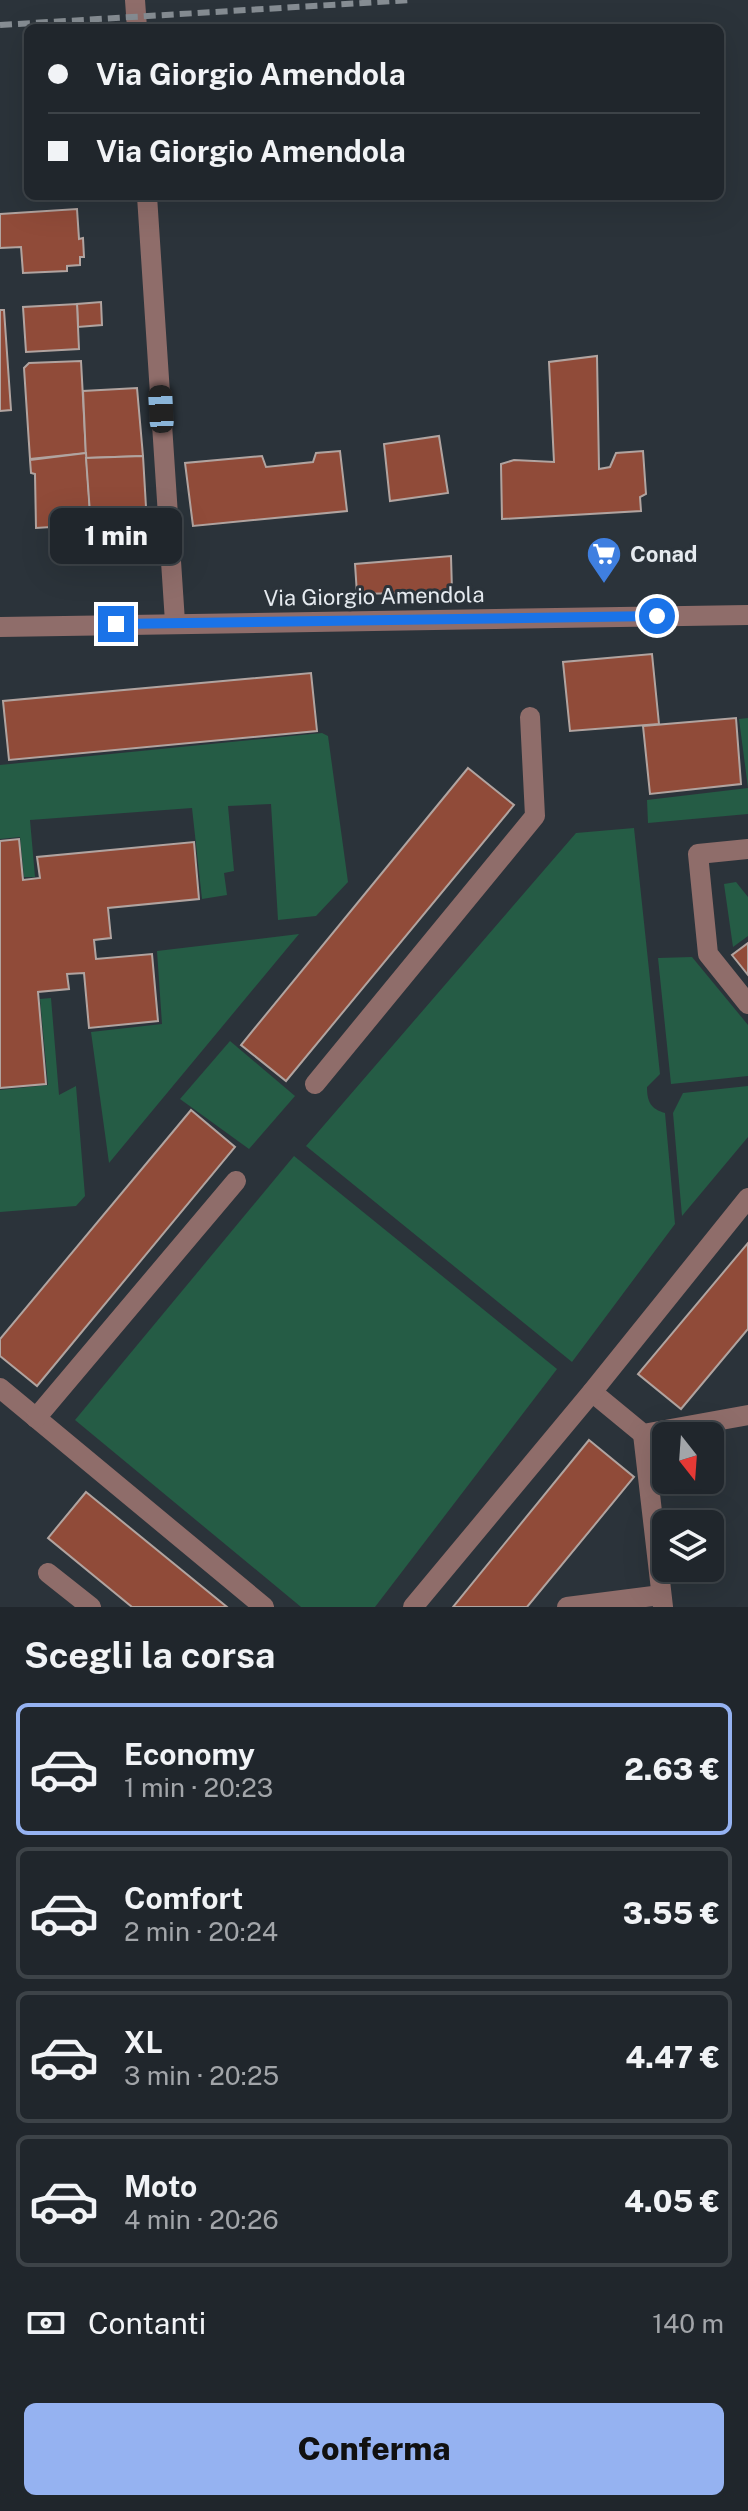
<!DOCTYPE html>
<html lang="it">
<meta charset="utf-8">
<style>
:root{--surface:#20262c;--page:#282e34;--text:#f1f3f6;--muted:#a2a5a9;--line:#3d4348;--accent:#95b2f1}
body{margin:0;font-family:"Public Sans",sans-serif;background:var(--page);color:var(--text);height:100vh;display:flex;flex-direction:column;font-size:30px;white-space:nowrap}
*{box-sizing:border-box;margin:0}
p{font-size:26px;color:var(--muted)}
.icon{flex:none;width:44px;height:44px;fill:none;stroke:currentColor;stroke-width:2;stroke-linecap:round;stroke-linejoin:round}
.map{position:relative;height:1607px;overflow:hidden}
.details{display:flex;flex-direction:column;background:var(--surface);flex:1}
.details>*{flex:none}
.banner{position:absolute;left:24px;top:24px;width:700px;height:176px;border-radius:12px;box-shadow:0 8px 32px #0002,0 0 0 2px var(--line);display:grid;align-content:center;height:176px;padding:0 24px;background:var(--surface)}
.needle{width:52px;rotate:163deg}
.buttons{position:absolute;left:652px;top:1422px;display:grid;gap:16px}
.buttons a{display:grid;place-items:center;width:72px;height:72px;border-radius:12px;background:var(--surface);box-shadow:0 8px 32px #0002,0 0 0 2px var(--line);font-size:40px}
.end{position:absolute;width:36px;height:36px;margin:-18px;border:10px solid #1a73e8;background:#fff;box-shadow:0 0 0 4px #fff}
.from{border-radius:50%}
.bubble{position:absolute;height:56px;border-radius:12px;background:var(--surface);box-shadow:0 8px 32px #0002,0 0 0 2px var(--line);font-size:26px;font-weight:800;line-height:56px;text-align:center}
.car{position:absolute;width:24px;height:48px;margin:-24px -12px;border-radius:10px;box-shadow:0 0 6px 2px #0007;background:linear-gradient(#222 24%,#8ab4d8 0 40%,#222 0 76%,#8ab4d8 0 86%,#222 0)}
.banner b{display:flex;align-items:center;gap:28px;height:76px;font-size:30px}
.banner b+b{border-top:2px solid var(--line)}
.banner i{width:20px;height:20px;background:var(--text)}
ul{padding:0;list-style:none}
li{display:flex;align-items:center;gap:24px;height:132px;margin:0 16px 12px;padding:0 8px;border:4px solid var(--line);border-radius:12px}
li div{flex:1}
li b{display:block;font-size:30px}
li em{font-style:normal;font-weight:800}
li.on{border-color:var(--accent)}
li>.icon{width:72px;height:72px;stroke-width:1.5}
h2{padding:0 24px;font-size:36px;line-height:96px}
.pay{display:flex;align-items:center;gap:20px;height:88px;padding:0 24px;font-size:30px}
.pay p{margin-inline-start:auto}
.cta{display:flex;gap:16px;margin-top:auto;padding:16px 24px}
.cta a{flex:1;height:92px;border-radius:12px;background:var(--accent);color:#111;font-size:32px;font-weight:800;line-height:92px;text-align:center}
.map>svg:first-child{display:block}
.green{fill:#255c45}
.building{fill:#904b39;stroke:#b1a4a0;stroke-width:2}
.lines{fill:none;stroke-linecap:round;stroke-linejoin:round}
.minor{stroke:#8f6d6a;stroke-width:20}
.rail{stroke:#868d93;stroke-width:6;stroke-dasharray:12 6;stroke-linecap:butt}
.route{stroke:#1a73e8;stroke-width:10}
.labels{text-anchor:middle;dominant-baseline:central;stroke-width:6;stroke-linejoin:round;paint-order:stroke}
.poi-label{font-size:22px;font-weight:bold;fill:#e5eaef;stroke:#2b333a;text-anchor:start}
.street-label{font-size:22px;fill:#e5eaef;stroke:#2b333a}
</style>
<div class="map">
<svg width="748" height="1607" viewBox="0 0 748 1607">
<rect width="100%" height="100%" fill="#2b333a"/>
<g class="green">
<polygon points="748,718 748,814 648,823 647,800 748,788 739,719"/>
<polygon points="322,733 328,736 348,882 316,916 278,920 271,804 228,806 234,871 224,873 227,895 202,899 192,808 30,820 35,877 24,877 20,837 0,839 0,765"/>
<path d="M 634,828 L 660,1074 L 647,1087 C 647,1102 651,1109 665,1113 L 675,1224 L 572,1362 L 306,1146 L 576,833 Z"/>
<polygon points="736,882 748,897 748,936 733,947 724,884"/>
<polygon points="299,934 109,1163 91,1032 162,1024 157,951"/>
<polygon points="692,957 748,1025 748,1076 671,1084 658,958"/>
<polygon points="51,998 59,1095 76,1086 85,1196 76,1206 0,1212 0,1090 48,1085 40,999"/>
<polygon points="230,1041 295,1096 249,1149 180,1099"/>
<polygon points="748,1086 748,1137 682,1216 673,1113 683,1093"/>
<polygon points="294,1156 557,1369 375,1607 301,1607 75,1420"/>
</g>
<g class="building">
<polygon points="77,209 79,239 83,238 84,257 80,257 80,265 67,266 67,271 23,273 21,247 0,248 0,214"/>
<polygon points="101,302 102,325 78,327 77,304"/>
<polygon points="77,304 79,349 26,352 23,307"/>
<polygon points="0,310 4,310 11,410 0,411"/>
<polygon points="597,356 599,469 610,467 616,453 643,451 646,494 640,497 641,511 502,519 501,464 514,460 554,462 549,362"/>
<polygon points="81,361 86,453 30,459 24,368 29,363"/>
<polygon points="137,388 143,456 86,458 83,391"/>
<polygon points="439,436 448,493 390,501 384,444"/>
<polygon points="340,451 347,511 193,526 185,463 262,456 266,467 313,462 316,453"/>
<polygon points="86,453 91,525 52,529 51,527 36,528 35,474 31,473 30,460"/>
<polygon points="143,456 147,524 91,527 86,458"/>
<polygon points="451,556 452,592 357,594 355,564"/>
<polygon points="652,654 659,724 570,731 563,662"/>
<polygon points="311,673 317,731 9,760 3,701"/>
<polygon points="736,718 741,784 650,794 643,726"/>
<polygon points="468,768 514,805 286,1081 241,1045"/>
<polygon points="19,839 23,880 40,878 37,857 194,842 199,899 108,908 111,938 94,940 96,959 152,954 158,1021 89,1028 84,973 67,974 69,989 38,992 46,1084 0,1088 0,841"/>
<polygon points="748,943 748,975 732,955"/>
<polygon points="191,1110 235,1147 37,1386 0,1356 0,1339"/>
<polygon points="748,1243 748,1329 681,1409 638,1374"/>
<polygon points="589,1440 634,1477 527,1607 453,1607"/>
<polygon points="86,1492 227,1607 132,1607 48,1538"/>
</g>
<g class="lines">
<g class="minor">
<polyline points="135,0 137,28"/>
<polyline points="147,196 175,622"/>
<polyline points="0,627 748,615"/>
<polyline points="748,849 698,854 708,954 748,1004"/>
<polyline points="315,1084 535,816 530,717"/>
<polyline points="0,1388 264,1607"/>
<polyline points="592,1392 643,1434 748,1415"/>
<polyline points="36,1418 236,1181"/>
<polyline points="643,1434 663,1607"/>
<polyline points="48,1573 91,1607"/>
<polyline points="413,1607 592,1392 748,1198"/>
<polyline points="567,1607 661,1595"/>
</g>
<polyline class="rail" points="0,25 412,0"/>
</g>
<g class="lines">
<polyline class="route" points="116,624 657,616"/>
</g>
<defs>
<symbol id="supermarket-pin" viewBox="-11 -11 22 30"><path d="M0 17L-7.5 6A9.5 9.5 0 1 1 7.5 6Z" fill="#3f7fe0" stroke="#2b333a"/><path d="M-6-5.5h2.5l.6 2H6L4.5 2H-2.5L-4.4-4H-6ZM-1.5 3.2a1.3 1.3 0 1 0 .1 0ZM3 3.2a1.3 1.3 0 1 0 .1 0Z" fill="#fff"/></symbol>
</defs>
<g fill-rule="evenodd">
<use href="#supermarket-pin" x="584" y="534" width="40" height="54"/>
</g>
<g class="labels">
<g class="poi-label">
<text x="630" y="554">Conad</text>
</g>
<g class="street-label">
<text transform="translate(374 596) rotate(-1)">Via Giorgio Amendola</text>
</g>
</g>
</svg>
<div class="buttons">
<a><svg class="needle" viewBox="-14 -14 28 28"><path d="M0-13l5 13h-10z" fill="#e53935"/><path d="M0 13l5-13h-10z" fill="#a2a5a9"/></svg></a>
<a><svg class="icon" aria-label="layers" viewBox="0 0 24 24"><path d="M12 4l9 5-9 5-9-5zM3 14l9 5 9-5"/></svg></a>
</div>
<i class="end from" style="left:657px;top:616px"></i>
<i class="end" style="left:116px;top:624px"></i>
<div class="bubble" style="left:50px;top:508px;width:132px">1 min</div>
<i class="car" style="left:161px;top:409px;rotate:357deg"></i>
<div class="banner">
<b><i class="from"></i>Via Giorgio Amendola</b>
<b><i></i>Via Giorgio Amendola</b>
</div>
</div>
<section class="details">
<h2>Scegli la corsa</h2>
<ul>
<li class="on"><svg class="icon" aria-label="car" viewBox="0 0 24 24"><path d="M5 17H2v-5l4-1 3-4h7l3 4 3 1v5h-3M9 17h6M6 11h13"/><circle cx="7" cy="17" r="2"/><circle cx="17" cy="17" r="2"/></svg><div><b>Economy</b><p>1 min · 20:23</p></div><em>2.63 €</em></li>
<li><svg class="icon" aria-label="car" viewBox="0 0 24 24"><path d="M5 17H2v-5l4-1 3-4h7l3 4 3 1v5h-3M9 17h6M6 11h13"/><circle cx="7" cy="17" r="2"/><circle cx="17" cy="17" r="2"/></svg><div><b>Comfort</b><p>2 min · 20:24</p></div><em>3.55 €</em></li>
<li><svg class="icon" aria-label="car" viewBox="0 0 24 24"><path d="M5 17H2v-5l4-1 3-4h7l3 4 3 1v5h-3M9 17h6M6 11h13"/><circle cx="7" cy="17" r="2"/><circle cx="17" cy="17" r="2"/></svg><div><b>XL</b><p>3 min · 20:25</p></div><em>4.47 €</em></li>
<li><svg class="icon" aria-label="car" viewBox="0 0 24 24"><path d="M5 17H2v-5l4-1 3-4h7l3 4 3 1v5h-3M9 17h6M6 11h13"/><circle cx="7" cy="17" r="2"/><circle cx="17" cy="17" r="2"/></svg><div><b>Moto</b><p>4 min · 20:26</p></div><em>4.05 €</em></li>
</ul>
<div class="pay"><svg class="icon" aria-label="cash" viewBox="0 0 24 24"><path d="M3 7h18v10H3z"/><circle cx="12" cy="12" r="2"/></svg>Contanti<p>140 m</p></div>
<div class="cta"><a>Conferma</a></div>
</section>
